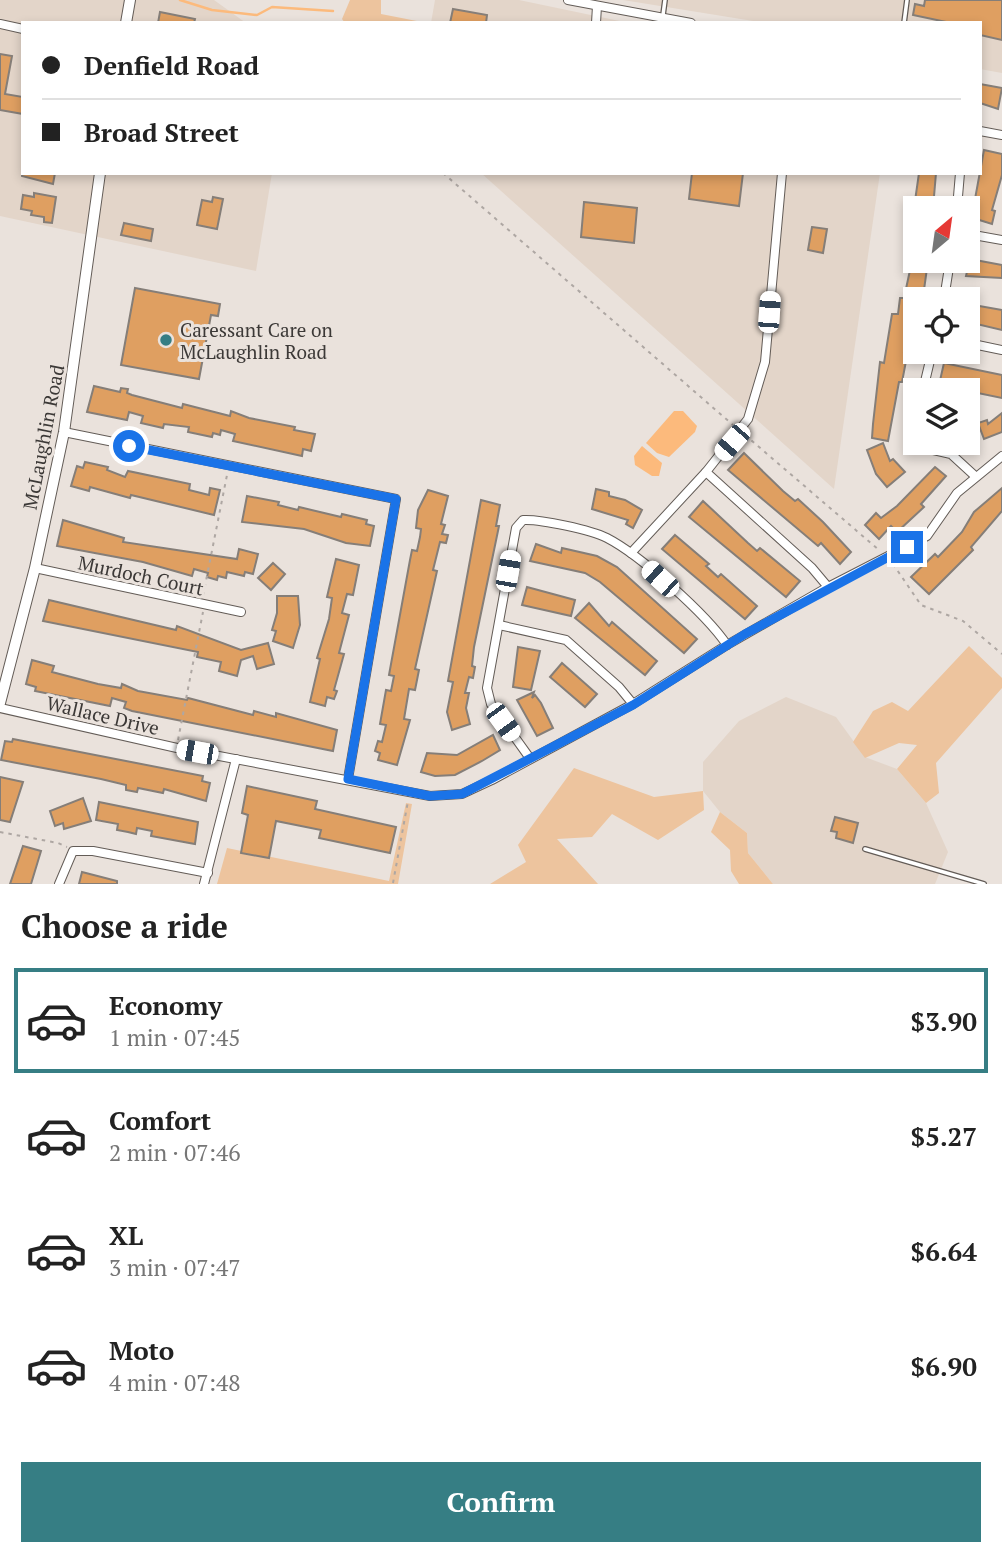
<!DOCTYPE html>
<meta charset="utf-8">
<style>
:root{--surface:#fff;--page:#f2f2f2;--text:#222;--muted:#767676;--line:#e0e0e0;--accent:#367e84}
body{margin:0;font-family:"PT Serif",serif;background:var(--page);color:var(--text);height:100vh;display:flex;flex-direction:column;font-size:26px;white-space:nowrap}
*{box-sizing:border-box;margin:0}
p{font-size:23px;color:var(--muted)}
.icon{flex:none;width:38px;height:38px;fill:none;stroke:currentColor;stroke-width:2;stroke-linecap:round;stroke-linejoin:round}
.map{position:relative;height:884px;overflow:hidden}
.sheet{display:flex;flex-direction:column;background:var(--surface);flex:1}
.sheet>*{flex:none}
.top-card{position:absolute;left:21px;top:21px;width:961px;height:154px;border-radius:0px;box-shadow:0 4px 10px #0003;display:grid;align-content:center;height:154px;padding:0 21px;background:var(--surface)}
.needle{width:46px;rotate:29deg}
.buttons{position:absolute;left:903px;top:196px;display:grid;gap:14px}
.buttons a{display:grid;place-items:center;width:77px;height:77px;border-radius:0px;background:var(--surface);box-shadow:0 4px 10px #0003;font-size:35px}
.end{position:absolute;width:32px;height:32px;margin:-16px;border:9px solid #1a73e8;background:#fff;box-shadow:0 0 0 4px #fff}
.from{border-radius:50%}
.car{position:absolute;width:21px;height:42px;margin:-21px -10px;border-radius:9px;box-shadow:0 0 5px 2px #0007;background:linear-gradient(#fff 24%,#345 0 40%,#fff 0 76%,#345 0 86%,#fff 0)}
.top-card b{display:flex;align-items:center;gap:24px;height:66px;font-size:26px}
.top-card b+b{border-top:2px solid var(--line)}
.top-card i{width:18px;height:18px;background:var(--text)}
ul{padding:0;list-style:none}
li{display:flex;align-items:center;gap:21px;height:105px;margin:0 14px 10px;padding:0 7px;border:4px solid transparent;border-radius:0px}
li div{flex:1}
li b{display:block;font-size:26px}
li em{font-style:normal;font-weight:800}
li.selected{border-color:var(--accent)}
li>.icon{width:63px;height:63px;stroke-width:1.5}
h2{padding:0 21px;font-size:32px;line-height:84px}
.cta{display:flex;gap:14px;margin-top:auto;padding:14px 21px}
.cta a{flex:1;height:80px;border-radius:0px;background:var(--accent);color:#fff;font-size:28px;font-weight:800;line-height:80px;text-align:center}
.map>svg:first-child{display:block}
.built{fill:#e3d5c9}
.green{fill:#edc49e}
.water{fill:#fcba7c}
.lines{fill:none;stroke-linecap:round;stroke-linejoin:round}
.stream{stroke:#fcba7c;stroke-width:2.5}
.building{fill:#df9f61;stroke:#857e78;stroke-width:2}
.service-casing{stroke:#635c57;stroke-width:6}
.minor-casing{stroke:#635c57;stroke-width:10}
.tertiary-casing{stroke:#635c57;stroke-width:12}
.path{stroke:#aea7a3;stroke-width:2;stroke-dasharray:3.5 5;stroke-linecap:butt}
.service{stroke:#fff;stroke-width:3.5}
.minor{stroke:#fff;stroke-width:8}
.tertiary{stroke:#fff;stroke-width:10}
.route{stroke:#1a73e8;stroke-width:9}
.poi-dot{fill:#367e84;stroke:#eae2dc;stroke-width:2.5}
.labels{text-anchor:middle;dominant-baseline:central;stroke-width:6;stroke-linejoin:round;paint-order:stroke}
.poi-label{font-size:19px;fill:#3c3937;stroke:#eae2dc;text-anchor:start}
.street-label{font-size:19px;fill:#3c3937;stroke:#eae2dc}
</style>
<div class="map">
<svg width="1002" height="884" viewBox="0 0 1002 884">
<rect width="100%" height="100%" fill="#eae2dc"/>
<g class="built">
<polygon points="0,0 214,0 246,23 23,23 23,173 272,173 256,271 0,216"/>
<polygon points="435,0 519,0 629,23 431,23"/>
<polygon points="623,0 1002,0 1002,73 980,69 980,23 766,23"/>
<polygon points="481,173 880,173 834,489"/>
<polygon points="786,697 836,717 865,757 897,769 926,803 948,852 935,884 773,884 748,853 747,833 720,812 703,791 703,762 739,721"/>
</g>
<g class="green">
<polygon points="350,0 381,0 381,14 427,23 345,23 342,19"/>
<polygon points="969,646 1002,678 1002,688 936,763 939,793 926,803 897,769 917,745 899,743 865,758 853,742 873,711 892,702 908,711"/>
<polygon points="574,768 654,797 703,791 704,810 658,840 612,814 592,837 557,839 598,884 490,884 526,862 518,845"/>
<polygon points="406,803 412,804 398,884 217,884 227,848 389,881"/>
<polygon points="720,812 747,833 748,853 773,884 739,884 731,871 730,850 711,832"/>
</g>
<g class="water">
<polygon points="674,411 683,411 697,426 695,432 669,457 657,453 646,443"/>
<polygon points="642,446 662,463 659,476 652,476 635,465 634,456"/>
</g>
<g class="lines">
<polyline class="stream" points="180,0 212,10 257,15 272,7 333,11"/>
</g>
<g class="building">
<polygon points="925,0 1002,0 1002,40 980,35 980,23 951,23 913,15 915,4 924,6"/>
<polygon points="453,9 487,15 486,23 450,23"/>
<polygon points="160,12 195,19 194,23 158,23"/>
<polygon points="0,54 12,56 5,94 23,97 23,114 0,110"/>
<polygon points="980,84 1002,88 998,109 980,103"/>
<polygon points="984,150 1002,154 1002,175 992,210 995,211 992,224 973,218 979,200 975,199"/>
<polygon points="22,173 55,173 53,184 22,176"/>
<polygon points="692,173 743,173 739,206 689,199"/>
<polygon points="919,173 936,173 933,208 914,208"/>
<polygon points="34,193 56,197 52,223 44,222 44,217 31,215 32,211 21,209 23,195 34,197"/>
<polygon points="213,197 223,199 217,229 197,225 202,200 212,202"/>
<polygon points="584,202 637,208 634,243 581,237"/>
<polygon points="124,223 153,229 151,241 121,235"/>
<polygon points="812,227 827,229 823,253 808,250"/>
<polygon points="908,232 915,232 915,261 928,261 923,297 915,295 914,331 907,330 904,352 907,353 906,361 902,382 899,382 888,441 872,438 873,424 880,362 884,363 892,314 898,314 900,298 904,298 912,261 906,260"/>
<polygon points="970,259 1002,265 1002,278 966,276"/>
<polygon points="135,288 220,304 218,316 211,315 199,379 121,365"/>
<polygon points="968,304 1002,310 1002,330 968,322"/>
<polygon points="944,363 1002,375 1002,398 939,385"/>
<polygon points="94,386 120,392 121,388 128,389 127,393 132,395 182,408 183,404 230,416 231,411 249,418 295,427 294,430 315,434 311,451 303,449 302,456 233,441 235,434 221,430 220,435 213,433 212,437 188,432 189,427 164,424 163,428 141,423 143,416 129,412 127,420 87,412"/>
<polygon points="1002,413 1002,432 984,439 978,423 987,420 988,424"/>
<polygon points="883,443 890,461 893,459 905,472 887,487 876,474 867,450"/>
<polygon points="744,453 783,491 795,501 798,499 823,522 851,552 840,564 821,543 818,546 728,470"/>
<polygon points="85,462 108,467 107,470 125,477 128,471 190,484 189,490 209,495 210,488 220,490 214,515 131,495 130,498 90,487 89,491 71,486 77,466 83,468"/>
<polygon points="935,467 946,476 921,504 924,507 897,532 891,526 879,539 865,525 876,513 881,518 897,506"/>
<polygon points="1002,488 1002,511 971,547 973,550 929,594 911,577 935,554 938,557 962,532 974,512"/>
<polygon points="596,489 609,492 609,496 625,500 642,510 633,528 626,524 628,520 592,509"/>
<polygon points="428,490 448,496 441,524 445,525 442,534 448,535 446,543 440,542 433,570 437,571 415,669 419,670 415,690 409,689 404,719 410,720 397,765 378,760 380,753 375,751 378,741 382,742 386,725 380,724 386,690 391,691 394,676 389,675 410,560 412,550 417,551 420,537 421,529 416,528 418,510"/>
<polygon points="247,496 279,502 278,505 298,510 299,507 341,517 342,514 367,520 366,524 374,526 370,546 346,543 304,529 242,522"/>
<polygon points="481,500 500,505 496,526 499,526 474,647 472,666 475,667 473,678 469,677 465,693 469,693 466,708 470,724 452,730 447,712 453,682 448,681"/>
<polygon points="703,501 748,543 757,551 760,548 800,581 786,597 689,517"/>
<polygon points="63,520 124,538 123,542 237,559 239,549 258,554 253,574 245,572 244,576 227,572 226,578 218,576 217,580 207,577 208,573 194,569 192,576 143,562 57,546"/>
<polygon points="675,535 709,564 706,566 718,577 721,574 757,606 745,619 662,549"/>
<polygon points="536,544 561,553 562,548 597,556 617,567 697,639 684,653 600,582 585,573 530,561"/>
<polygon points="336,559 359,565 353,595 347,594 342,613 349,615 339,653 344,654 334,690 337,691 334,699 327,697 325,706 310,702 320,659 317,658 329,619 332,598 327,597"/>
<polygon points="273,563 285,574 271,590 258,578"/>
<polygon points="527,587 575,600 571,616 522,605"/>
<polygon points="277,596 298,596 300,625 293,648 273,641 276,631 272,630 277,613"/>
<polygon points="49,600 176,630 177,626 241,650 268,643 274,664 257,669 253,656 241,660 237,676 219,671 221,662 197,657 198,652 43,621"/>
<polygon points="589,603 609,626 612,622 657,661 645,675 575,618"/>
<polygon points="518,647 540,651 531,690 513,687"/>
<polygon points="32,660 54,666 52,672 98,684 121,688 122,684 138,691 187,700 188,698 253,715 254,711 276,717 276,713 337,730 333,751 132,711 124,708 126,702 112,698 110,706 35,691 36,687 26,684"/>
<polygon points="562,663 597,694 585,707 550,677"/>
<polygon points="534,692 532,698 535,695 541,703 553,728 537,736 517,700"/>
<polygon points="493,735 500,750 482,761 455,775 435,776 421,772 427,753 457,755"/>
<polygon points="13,739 203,776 202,781 210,783 206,801 164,789 163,793 138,788 137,792 126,790 126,785 101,779 1,760 5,741 12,742"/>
<polygon points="0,777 23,782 10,822 0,820"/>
<polygon points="247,786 317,801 315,809 396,827 390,853 319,838 321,830 276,821 269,858 241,853 248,815 242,813"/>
<polygon points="83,798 91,821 64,829 63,823 55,826 50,811"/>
<polygon points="99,802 198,822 195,844 151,836 152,831 137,828 136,834 128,832 117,830 118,824 96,820"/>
<polygon points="835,817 858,823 853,843 836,838 837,832 831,831"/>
<polygon points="23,846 41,851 31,884 10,884"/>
<polygon points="82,872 117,881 117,884 79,884"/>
</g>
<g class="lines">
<defs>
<g id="service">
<polyline points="663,15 665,0"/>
<polyline points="904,23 907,0"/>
<polyline points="865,849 984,884"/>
</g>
<g id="minor">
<polyline points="568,0 691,23"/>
<polyline points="596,23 597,6"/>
<polyline points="0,24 23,29"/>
<polyline points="980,131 1002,135"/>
<polyline points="957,208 960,173"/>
<polyline points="968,234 1002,240"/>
<polyline points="944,299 950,261"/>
<polyline points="968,343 1002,350"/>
<polyline points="923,390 932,352"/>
<polyline points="915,424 915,436"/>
<polyline points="64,432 396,499 348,779"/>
<polyline points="921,443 929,449 951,454 975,476"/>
<polyline points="706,472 812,568 828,587"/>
<polyline points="631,553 706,472 748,419 765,362 782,173"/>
<polyline points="35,568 241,612"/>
<polyline points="499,625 566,640 619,687 633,704"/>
<polyline points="0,708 177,748 430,796 462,794 492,780 633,704 727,645 828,587 927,536 957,493 1002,456"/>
<path d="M 529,757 L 491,704 L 487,688 L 516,528 L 523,520 C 541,519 591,530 607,538 C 640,555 706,614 727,645"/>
<polyline points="59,884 73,851 93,851 208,873"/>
<polyline points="204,884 236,759"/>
</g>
<g id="tertiary">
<polyline points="126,23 130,0"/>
<polyline points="0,703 35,568 64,432 100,173"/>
</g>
</defs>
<use href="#service" class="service-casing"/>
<use href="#minor" class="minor-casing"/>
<use href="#tertiary" class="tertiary-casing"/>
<g class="path">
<polyline points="443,173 733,425"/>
<polyline points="745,435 879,550"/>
<polyline points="893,564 921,605 963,621 1002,654"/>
<polyline points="203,596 227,475"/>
<polyline points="178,740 203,612"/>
<polyline points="0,832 58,843 67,847"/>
<polyline points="393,883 408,801"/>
</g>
<use href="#service" class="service"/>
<use href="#minor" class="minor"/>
<use href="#tertiary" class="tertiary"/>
</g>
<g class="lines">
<polyline class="route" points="129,446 396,499 348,779 430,796 462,794 633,705 745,634 907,547"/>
</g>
<circle class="poi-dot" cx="166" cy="340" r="7"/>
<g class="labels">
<g class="poi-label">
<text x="180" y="329">Caressant Care on<tspan x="180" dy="22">McLaughlin Road</tspan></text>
</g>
<g class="street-label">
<text transform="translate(43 437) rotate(-79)">McLaughlin Road</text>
<text transform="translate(141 575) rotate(12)">Murdoch Court</text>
<text transform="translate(103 715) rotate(13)">Wallace Drive</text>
</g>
</g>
</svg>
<div class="buttons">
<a><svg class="needle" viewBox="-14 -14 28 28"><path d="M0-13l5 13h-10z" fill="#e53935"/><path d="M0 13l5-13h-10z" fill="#767676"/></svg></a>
<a><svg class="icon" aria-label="locate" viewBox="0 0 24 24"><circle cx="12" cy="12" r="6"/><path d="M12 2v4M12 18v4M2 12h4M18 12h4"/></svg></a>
<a><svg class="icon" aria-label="layers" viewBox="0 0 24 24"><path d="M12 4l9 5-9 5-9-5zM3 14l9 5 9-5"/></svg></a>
</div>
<i class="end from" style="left:129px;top:446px"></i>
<i class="end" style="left:907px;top:547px"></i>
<i class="car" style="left:769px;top:312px;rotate:4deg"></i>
<i class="car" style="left:732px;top:442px;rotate:221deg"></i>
<i class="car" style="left:508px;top:571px;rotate:10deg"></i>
<i class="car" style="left:660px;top:579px;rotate:312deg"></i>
<i class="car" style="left:503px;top:722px;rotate:144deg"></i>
<i class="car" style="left:197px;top:752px;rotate:280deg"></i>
<div class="top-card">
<b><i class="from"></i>Denfield Road</b>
<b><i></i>Broad Street</b>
</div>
</div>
<section class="sheet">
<h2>Choose a ride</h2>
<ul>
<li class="selected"><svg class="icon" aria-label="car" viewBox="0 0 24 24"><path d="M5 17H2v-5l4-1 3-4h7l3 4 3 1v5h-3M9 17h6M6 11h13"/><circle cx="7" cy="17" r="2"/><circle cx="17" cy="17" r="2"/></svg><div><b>Economy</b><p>1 min · 07:45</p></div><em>$3.90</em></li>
<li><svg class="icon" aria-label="car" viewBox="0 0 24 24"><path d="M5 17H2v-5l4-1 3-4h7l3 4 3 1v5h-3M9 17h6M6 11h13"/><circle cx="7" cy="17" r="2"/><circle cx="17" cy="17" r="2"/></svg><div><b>Comfort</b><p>2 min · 07:46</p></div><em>$5.27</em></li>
<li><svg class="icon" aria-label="car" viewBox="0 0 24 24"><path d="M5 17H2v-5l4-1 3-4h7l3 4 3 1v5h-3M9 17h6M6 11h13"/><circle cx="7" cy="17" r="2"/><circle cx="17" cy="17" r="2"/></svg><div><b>XL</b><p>3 min · 07:47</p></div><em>$6.64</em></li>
<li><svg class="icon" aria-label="car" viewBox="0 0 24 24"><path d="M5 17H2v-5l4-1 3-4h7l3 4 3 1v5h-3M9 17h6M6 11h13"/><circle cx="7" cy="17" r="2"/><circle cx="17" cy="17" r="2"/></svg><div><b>Moto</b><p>4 min · 07:48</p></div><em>$6.90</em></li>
</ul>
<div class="cta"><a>Confirm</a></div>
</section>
